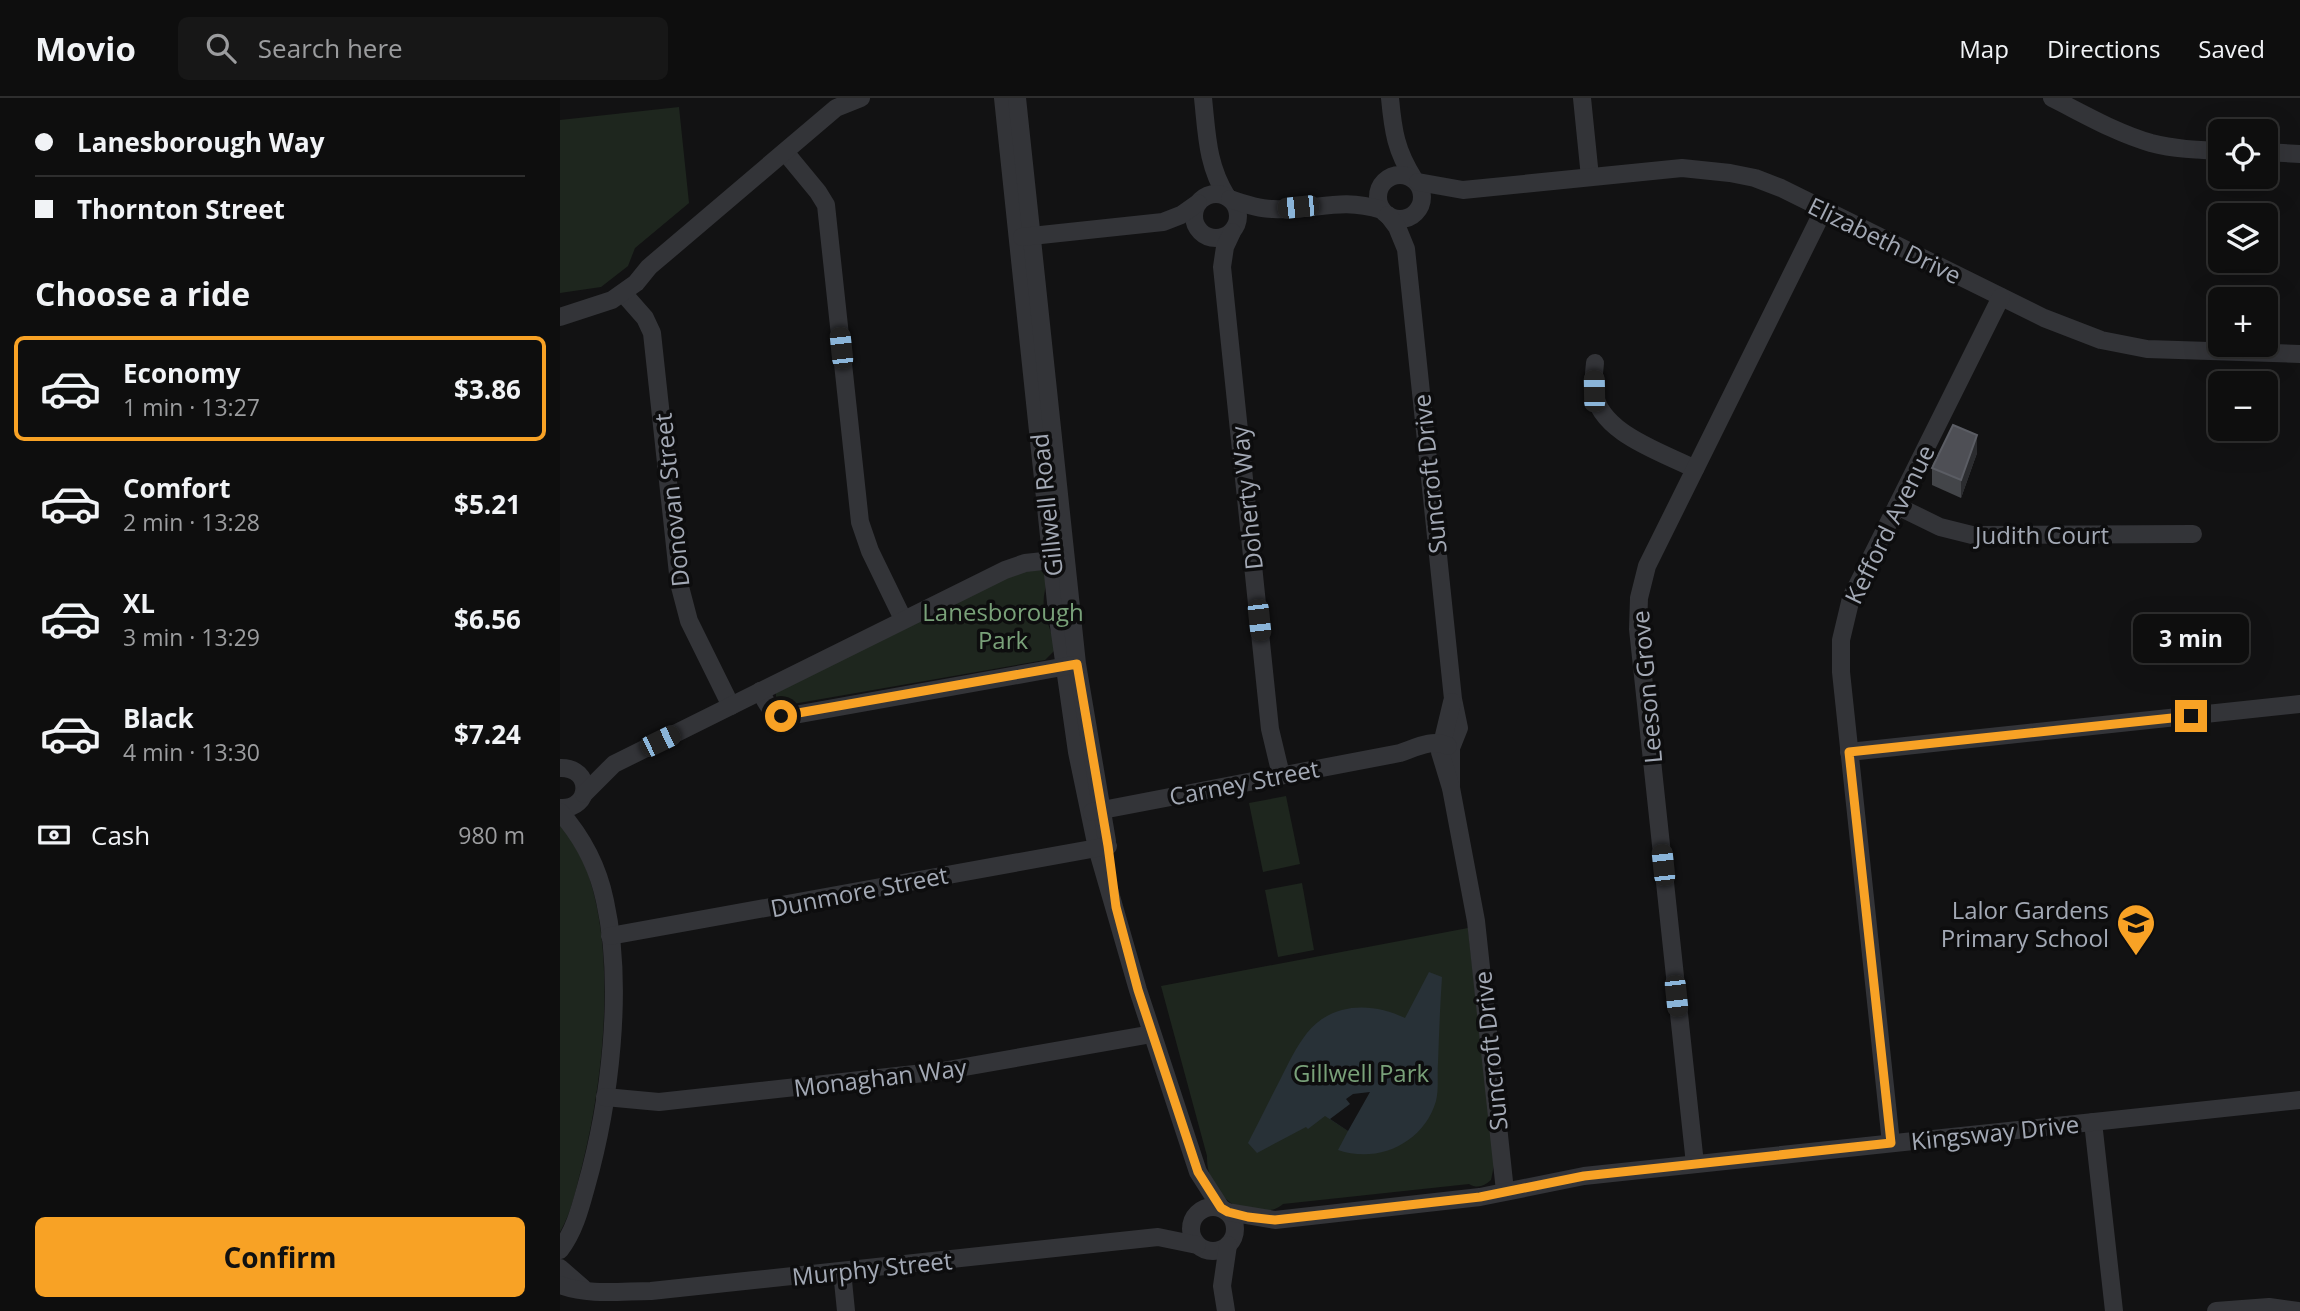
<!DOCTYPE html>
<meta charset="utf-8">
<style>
:root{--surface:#0e0e0e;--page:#171717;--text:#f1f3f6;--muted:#9b9c9e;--line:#2e2e2e;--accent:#f8a225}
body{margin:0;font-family:"Open Sans",sans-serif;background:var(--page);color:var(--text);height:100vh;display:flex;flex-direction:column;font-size:26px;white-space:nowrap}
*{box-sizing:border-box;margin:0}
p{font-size:23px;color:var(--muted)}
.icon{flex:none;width:38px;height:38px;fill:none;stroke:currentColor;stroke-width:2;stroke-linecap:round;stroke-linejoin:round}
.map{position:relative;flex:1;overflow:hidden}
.drawer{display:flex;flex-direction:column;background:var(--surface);width:560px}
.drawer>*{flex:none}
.guide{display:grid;align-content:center;height:154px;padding:0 35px;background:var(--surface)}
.buttons{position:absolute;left:1648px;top:21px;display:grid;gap:14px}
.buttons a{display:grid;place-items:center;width:70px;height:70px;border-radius:10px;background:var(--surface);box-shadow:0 7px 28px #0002,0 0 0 2px var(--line);font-size:35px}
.end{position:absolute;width:32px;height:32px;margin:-16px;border:9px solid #f8a225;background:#111;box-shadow:0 0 0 4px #111}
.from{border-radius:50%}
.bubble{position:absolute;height:49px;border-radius:10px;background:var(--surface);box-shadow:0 7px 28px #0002,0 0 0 2px var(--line);font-size:23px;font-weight:700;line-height:49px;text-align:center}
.car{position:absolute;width:21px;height:42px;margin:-21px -10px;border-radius:9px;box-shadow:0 0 5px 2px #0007;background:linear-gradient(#222 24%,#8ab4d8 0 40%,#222 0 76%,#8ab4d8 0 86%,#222 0)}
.guide b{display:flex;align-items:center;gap:24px;height:66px;font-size:26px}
.guide b+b{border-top:2px solid var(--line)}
.guide i{width:18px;height:18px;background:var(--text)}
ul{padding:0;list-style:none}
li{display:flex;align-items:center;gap:21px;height:105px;margin:0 14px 10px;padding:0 21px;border:4px solid transparent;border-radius:10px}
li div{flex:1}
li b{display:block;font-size:26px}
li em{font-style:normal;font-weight:700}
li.on{border-color:var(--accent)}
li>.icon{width:63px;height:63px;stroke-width:1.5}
h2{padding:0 35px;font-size:32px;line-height:84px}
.pay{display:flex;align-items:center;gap:18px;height:77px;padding:0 35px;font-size:26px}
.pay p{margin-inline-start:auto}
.cta{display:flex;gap:14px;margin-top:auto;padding:14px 35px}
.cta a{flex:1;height:80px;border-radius:10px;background:var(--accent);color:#111;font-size:28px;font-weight:700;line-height:80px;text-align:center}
header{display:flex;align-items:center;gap:42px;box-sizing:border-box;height:98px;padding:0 35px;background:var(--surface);border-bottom:2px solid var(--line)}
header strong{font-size:33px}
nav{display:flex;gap:38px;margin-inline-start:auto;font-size:24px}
.search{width:490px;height:63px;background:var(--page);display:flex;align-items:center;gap:18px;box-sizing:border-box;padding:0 24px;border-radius:10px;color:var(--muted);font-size:26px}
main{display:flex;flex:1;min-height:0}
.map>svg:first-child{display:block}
.park{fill:#1e261e}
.water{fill:#283137}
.pier{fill:#121213}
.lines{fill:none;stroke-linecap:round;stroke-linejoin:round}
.minor{stroke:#333438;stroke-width:18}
.wall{fill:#434549}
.shaded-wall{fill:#2b2c2f}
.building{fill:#4e4f55;stroke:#5b5d64;stroke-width:2}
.route{stroke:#f8a225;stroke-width:9}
.labels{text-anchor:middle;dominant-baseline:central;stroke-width:7;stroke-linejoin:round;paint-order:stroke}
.street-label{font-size:24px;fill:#a3a9b5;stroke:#0d0d0e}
.park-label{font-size:24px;fill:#79a179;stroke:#0d0d0e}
.poi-label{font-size:24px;fill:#a3a9b5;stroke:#0d0d0e;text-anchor:end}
</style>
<header>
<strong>Movio</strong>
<div class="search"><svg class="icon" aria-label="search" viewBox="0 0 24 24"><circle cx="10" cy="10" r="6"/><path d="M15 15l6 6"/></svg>Search here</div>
<nav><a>Map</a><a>Directions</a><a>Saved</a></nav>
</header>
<main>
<section class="drawer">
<div class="guide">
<b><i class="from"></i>Lanesborough Way</b>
<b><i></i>Thornton Street</b>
</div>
<h2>Choose a ride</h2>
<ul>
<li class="on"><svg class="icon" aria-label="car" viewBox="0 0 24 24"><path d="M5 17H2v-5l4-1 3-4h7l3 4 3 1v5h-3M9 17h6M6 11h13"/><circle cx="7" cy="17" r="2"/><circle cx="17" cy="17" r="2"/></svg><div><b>Economy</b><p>1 min · 13:27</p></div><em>$3.86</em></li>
<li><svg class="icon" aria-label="car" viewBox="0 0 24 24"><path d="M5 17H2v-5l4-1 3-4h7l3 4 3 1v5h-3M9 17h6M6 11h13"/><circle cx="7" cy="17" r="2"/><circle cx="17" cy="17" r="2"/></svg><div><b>Comfort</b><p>2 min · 13:28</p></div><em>$5.21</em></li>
<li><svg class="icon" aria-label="car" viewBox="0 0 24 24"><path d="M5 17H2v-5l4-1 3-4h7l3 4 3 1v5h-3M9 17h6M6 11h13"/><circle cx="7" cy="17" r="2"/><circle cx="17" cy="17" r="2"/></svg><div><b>XL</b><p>3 min · 13:29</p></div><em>$6.56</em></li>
<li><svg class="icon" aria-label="car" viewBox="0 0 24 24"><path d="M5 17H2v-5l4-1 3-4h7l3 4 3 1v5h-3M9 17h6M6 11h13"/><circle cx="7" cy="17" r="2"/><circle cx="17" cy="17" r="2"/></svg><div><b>Black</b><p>4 min · 13:30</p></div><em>$7.24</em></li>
</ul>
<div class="pay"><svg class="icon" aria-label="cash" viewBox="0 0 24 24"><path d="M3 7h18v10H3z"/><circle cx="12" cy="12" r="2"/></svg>Cash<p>980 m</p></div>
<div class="cta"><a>Confirm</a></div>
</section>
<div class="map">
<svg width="1740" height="1213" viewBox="0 0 1740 1213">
<rect width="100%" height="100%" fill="#121213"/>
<g class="park">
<polygon points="119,9 129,105 75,150 68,168 41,189 0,195 0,22"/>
<path d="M 480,472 L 485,476 C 488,490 482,496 484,509 C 486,525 493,536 496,551 L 485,562 L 227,607 L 220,606 L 216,602 L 216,593 L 456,474 Z"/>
<polygon points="726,698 740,766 703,774 689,705"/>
<path d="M 0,726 C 13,744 24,760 30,782 C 56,865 43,985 22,1068 C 16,1090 12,1114 0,1134 Z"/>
<polygon points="742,785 754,852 718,859 705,792"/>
<path d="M 908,830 L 934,1067 L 931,1082 C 924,1088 918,1091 909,1086 L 723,1106 C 716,1112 711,1112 703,1113 C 671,1116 646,1088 647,1058 L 601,888 Z"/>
</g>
<path class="water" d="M 869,874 L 882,879 C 880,908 879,937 878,965 C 877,978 879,990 876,1003 C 864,1045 818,1066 778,1052 L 788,1033 L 765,1018 L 748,1031 L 746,1029 L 697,1055 L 688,1045 C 699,1024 709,1003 720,982 C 728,966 736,949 747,935 C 772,904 812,904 845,920 Z"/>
<polygon class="pier" points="810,994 788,1033 770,1021 790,1006 786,1001 793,996"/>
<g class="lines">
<g class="minor">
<polyline points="443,0 497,514 517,654 537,750 578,892 638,1074 661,1110"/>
<polyline points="457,0 517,566 547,743"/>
<path d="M 643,0 C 647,37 647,67 667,99"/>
<path d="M 830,0 C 833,33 836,53 854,81"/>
<polyline points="1022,0 1030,79"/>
<path d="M 1492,0 C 1524,16 1556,35 1591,45 C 1614,51 1637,52 1661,53"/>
<polyline points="225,54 258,94 266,107 300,424 310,453 343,521"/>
<polyline points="1706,54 1740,56"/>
<circle cx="840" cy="99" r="22"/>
<polyline points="858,84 903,92 1122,70 1170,75 1195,80 1221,90 1484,220 1541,242 1587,251 1740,256"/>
<circle cx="656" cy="118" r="22"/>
<path d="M 670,101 C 684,106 699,111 713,111 C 755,114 778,98 822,112"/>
<polyline points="828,117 837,129 846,151 893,601 899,630 891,650 891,690"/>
<polyline points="672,134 665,149 662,169 710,631 721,677"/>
<polyline points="462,139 603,124 621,117 638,105"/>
<polyline points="63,195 85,220 92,235 119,485 129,523 171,608"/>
<polyline points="0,219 52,202 76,185 89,169 276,10 301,0"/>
<path d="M 1035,265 C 1034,274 1033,284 1034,293 C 1039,335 1102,354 1135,371"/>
<polyline points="1337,408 1380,429 1412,437 1633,436"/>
<path d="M 200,593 C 208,607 211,618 229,618 L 513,567"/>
<polyline points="892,604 880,654 891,690 916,823 945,1093"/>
<polyline points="1289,654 1740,606"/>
<path d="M 0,670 C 33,669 32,712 0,710"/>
<polyline points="24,696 54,666 445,472 465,465 502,461"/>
<path d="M 0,714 C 23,740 38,769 45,803 C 64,889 50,1005 26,1089 C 20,1111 14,1134 0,1152"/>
<path d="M 532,714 L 840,655 C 855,650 873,640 888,648"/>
<polyline points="50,838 548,748"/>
<polyline points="45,999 99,1004 382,973 592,936"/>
<polyline points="1533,1024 1554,1213"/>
<polyline points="1331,1045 1281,574 1281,542 1291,500 1441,199"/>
<polyline points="1135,1066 1078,531 1079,500 1087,468 1264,111"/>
<circle cx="653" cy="1131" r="22"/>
<polyline points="668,1114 715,1122 920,1099 1024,1078 1740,1002"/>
<polyline points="0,1170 23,1190"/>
<polyline points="282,1173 286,1213"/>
<path d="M 0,1187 C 28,1198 62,1193 91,1193 L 598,1139 L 637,1147"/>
<polyline points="666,1213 662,1188 668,1147"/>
<polyline points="1656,1213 1709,1209 1738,1213"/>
</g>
</g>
<polygon class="wall" points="1417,355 1401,400 1372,387 1372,370"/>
<polygon class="shaded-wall" points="1417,337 1417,355 1401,400 1401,382"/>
<polygon class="building" points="1393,327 1417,337 1401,382 1372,370"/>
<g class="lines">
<polyline class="route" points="221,618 517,566 548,748 556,809 578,892 638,1074 661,1110 668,1114 688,1119 715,1122 920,1099 1024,1078 1331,1045 1289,654 1631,618"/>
</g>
<defs>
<symbol id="school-pin" viewBox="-11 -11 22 30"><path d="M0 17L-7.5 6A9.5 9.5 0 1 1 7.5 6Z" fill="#f8a225" stroke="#0d0d0e"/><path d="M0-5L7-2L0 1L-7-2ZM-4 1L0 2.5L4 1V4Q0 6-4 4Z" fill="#111"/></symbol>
</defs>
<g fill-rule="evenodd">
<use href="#school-pin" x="1554" y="803" width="44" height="60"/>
</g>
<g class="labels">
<g class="street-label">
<text transform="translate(1325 142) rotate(26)">Elizabeth Drive</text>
<text transform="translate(869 376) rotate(-96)">Suncroft Drive</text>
<text transform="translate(686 400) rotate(-96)">Doherty Way</text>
<text transform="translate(111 402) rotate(-96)">Donovan Street</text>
<text transform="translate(486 407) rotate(-96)">Gillwell Road</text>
<text transform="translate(1329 426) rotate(-64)">Kefford Avenue</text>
<text x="1482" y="436">Judith Court</text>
<text transform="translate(1086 589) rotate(-95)">Leeson Grove</text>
<text transform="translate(684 684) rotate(-11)">Carney Street</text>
<text transform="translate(299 793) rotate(-11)">Dunmore Street</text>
<text transform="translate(930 953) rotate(-96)">Suncroft Drive</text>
<text transform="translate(320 979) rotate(-7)">Monaghan Way</text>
<text transform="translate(1435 1034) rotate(-6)">Kingsway Drive</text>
<text transform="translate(312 1170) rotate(-6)">Murphy Street</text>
</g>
<g class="park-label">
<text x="443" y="513">Lanesborough<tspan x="443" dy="28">Park</tspan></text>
<text x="801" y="974">Gillwell Park</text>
</g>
<g class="poi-label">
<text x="1549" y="811">Lalor Gardens<tspan x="1549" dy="28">Primary School</tspan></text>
</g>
</g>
</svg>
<div class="buttons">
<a><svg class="icon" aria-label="locate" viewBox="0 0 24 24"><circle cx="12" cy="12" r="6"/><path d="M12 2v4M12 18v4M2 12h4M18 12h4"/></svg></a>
<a><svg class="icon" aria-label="layers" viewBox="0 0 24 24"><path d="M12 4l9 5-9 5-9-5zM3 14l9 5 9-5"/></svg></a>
<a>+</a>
<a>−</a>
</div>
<i class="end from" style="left:221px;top:618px"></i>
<i class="end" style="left:1631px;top:618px"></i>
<div class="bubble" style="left:1573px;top:516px;width:116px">3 min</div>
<i class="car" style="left:738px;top:109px;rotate:264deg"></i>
<i class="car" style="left:281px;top:250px;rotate:354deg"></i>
<i class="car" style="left:1034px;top:293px;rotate:359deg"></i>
<i class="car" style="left:699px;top:522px;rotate:174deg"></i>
<i class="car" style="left:100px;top:643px;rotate:64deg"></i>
<i class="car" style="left:1103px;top:767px;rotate:354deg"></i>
<i class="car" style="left:1116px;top:898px;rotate:174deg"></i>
</div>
</main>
